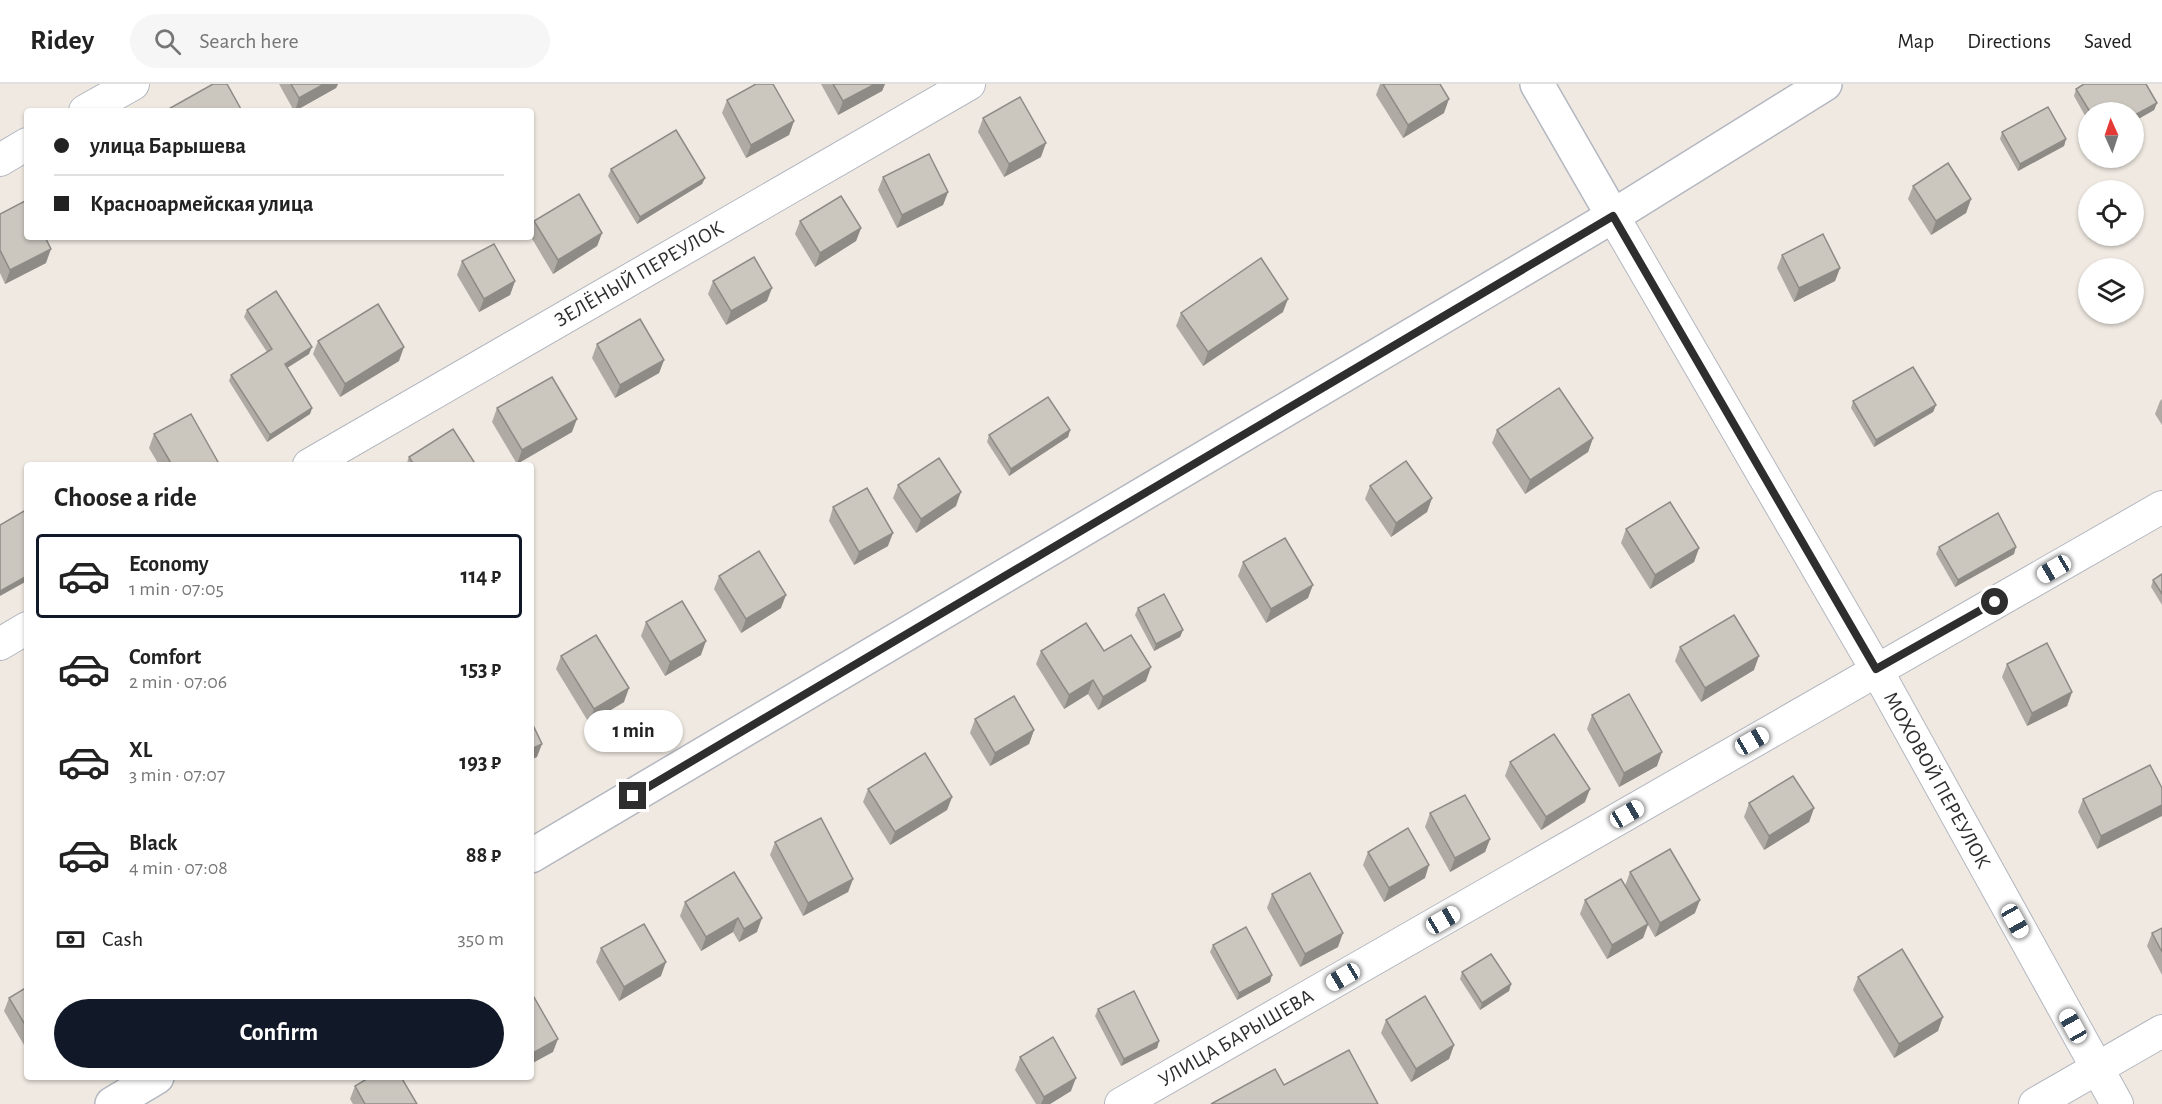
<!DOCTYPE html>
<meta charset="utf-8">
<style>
:root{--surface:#fff;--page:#f6f6f6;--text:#222;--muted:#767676;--line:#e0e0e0;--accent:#111827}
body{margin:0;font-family:"Alegreya Sans",sans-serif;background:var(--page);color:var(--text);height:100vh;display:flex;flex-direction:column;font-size:22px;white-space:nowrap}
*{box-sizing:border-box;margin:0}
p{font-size:20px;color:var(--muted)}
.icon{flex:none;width:33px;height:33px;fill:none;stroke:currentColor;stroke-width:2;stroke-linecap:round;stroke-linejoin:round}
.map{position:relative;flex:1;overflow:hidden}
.details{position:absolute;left:24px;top:378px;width:510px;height:618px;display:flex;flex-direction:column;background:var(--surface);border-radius:6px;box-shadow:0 2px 4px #0004}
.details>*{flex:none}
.top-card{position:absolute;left:24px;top:24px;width:510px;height:132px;border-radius:6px;box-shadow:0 2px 4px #0004;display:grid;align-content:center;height:132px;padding:0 30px;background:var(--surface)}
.needle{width:39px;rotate:357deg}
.controls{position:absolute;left:2078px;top:18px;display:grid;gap:12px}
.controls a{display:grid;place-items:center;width:66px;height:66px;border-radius:50%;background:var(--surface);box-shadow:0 2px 4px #0004;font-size:30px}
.end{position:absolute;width:27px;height:27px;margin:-14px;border:8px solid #2e2e2e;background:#fff;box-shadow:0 0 0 3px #fff}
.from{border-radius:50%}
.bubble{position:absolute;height:42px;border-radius:21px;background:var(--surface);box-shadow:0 2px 4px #0004;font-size:20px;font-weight:700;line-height:42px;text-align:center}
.car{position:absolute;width:18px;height:36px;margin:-18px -9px;border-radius:8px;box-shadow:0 0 4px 2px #0007;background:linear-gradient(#fff 24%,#345 0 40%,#fff 0 76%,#345 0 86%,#fff 0)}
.top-card b{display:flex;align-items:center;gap:21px;height:57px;font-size:22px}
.top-card b+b{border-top:2px solid var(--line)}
.top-card i{width:15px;height:15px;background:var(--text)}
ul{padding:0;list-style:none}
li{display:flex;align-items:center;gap:18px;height:84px;margin:0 12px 9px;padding:0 18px;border:3px solid transparent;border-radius:6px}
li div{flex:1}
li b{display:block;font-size:22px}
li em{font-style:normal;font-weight:700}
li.current{border-color:var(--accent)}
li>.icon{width:54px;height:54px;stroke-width:1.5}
h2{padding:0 30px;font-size:27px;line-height:72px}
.pay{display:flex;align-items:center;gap:15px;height:66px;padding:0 30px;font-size:22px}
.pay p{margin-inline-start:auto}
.cta{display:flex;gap:12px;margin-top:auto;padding:12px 30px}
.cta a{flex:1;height:69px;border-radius:36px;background:var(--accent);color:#fff;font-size:24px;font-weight:700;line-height:69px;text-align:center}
header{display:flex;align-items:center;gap:36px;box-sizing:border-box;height:84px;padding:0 30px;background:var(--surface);border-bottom:2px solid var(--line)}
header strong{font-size:28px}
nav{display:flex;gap:33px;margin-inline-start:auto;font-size:21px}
.search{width:420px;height:54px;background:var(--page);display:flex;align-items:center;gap:15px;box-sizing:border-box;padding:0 21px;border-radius:33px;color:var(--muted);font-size:22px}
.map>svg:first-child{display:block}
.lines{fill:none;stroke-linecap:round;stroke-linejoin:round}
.street-casing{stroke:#b4b7c1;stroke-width:34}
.secondary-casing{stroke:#b4b7c1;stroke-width:36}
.street{stroke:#fff;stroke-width:32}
.secondary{stroke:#fff;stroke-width:33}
.wall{fill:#afaba4}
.shaded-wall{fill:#8e8b86}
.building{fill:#cbc7bf;stroke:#8e8b86;stroke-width:1.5}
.route{stroke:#2e2e2e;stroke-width:8}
.labels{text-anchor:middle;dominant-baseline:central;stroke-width:5;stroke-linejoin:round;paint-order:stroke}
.street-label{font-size:21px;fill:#2e2e2e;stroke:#fff}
</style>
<header>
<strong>Ridey</strong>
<div class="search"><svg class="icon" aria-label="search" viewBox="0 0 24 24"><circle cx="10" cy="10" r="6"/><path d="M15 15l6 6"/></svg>Search here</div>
<nav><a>Map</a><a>Directions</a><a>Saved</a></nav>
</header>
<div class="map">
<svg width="2162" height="1020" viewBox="0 0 2162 1020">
<rect width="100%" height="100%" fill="#efe9e1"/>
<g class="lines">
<defs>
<g id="street">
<polyline points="85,27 133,0"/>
<polyline points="0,76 27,60"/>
<polyline points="1613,132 1876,585 2117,1020"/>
<polyline points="309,381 969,0"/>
<polyline points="0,560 27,544"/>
<polyline points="1121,1020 2162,423"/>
<polyline points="2035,1020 2162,947"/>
</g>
<g id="secondary">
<polyline points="1537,0 1613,132"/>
<polyline points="531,772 1613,132 1825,0"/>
<polyline points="112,1020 157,993"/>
</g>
</defs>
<use href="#street" class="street-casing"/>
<use href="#secondary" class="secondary-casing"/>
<use href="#street" class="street"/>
<use href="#secondary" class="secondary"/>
</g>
<g class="wall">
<polygon points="279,0 338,0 336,4 295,27 294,27"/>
<polygon points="821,0 885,0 882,7 838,31"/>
<polygon points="1380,0 1440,0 1444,29 1403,54 1376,11"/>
<polygon points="2076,5 2157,19 2154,26 2133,38 2133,28 2088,28 2088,37 2074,12"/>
<polygon points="727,16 794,37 789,51 746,74 722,29"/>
<polygon points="983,34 1041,73 1004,93 978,48"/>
<polygon points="2002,48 2066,55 2064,62 2018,87 2000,55"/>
<polygon points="611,85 705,94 702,100 637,140 608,92"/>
<polygon points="883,93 948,108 943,121 897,144 878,106"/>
<polygon points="1913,102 1971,115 1966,129 1931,151 1908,115"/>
<polygon points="0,130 46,179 5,200 0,189"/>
<polygon points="534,137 602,149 597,162 553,190 531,153 531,146"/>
<polygon points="800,137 861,144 856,157 815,183 795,150"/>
<polygon points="1782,171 1840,184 1835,197 1794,218 1777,184"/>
<polygon points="462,177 515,197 510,211 479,228 457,191"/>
<polygon points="713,197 767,217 726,241 708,210"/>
<polygon points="247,226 309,270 287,284 312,324 310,330 267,358 229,297 231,291 267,268 244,233"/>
<polygon points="1283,228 1203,282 1176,242 1181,229"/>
<polygon points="318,257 399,277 340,313 313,270"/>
<polygon points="597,260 664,276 659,289 615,314 592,274"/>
<polygon points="2162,315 2162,341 2155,330 2160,317"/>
<polygon points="1853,317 1936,321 1933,328 1874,363 1851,324"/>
<polygon points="497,324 572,348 517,380 492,338"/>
<polygon points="1070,346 1068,353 1009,392 987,358 989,351"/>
<polygon points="1497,346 1593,354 1588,368 1525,410 1492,359"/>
<polygon points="154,350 217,381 159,381 149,364"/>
<polygon points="409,373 476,381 406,381"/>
<polygon points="898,401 956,422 916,449 893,414"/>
<polygon points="1370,402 1432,414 1427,428 1391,453 1365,415"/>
<polygon points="833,423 888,462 854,481 829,437"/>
<polygon points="1626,445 1699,464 1694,478 1650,505 1621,459"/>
<polygon points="1939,463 2014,470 1955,503 1936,470"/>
<polygon points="1243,478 1308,514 1266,539 1238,492"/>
<polygon points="2162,490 2162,521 2151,503 2153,496"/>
<polygon points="719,492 781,524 741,549 714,505"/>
<polygon points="1138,524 1183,546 1180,553 1154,567 1135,531"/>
<polygon points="646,538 701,571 665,592 641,552"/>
<polygon points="1680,563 1754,586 1701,618 1675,577"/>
<polygon points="1041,567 1104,567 1146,597 1098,626 1088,610 1064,625 1036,580"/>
<polygon points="561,572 624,618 589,639 556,585"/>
<polygon points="2007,580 2072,608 2067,622 2027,642 2002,593"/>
<polygon points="1592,631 1657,682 1619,703 1587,645"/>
<polygon points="975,635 1034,646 1029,660 990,682 970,649"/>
<polygon points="1510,678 1585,718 1541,746 1505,692"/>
<polygon points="2150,681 2097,765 2078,728 2083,715"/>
<polygon points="868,705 952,713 947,726 890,761 863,718"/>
<polygon points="1749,719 1814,724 1809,738 1764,766 1744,733"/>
<polygon points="1430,729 1490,755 1485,768 1450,788 1425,743"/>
<polygon points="775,758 853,795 848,808 803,832 770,771"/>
<polygon points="1368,768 1425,794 1384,818 1363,781"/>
<polygon points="734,788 757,848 739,858 733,848 701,867 680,832 685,818"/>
<polygon points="1630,788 1695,829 1655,853 1648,841 1643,854 1607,875 1580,830 1585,816 1625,802"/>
<polygon points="1272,810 1338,863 1300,883 1267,824"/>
<polygon points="2162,844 2162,891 2147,862 2152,849"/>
<polygon points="1213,861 1270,898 1237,916 1210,868"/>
<polygon points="601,864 661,892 619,917 596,878"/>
<polygon points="1462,888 1511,900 1509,907 1480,926 1460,895"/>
<polygon points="1858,893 1938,947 1894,974 1853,906"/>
<polygon points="27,903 27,966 4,927 9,914"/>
<polygon points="1098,925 1159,957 1157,964 1121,982 1095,932"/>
<polygon points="1386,936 1454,961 1449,975 1411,998 1381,949"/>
<polygon points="1020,973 1071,1007 1050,1020 1036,1020 1015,986"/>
<polygon points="355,1002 417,1020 353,1020 350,1015"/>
</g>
<g class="shaded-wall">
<polygon points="324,0 338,0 336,4 295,27 299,14"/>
<polygon points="875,0 885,0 882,7 838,31 843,17"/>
<polygon points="1449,15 1444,29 1403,54 1408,41"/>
<polygon points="2157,19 2154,26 2133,38 2133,32"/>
<polygon points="794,37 789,51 746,74 751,61"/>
<polygon points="2066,55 2064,62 2018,87 2020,80"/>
<polygon points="1046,59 1041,73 1004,93 1009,80"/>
<polygon points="705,94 702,100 637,140 640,133"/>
<polygon points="948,108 943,121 897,144 902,131"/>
<polygon points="1971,115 1966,129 1931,151 1936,137"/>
<polygon points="861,144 856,157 815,183 820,169"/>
<polygon points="602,149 597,162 553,190 558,176"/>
<polygon points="51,165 46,179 5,200 10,186"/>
<polygon points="1840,184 1835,197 1794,218 1799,204"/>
<polygon points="515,197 510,211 479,228 484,215"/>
<polygon points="772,204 767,217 726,241 731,227"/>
<polygon points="1288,215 1283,228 1203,282 1208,268"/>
<polygon points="312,263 309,270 282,287 285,280"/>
<polygon points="404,263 399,277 340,313 345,300"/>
<polygon points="664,276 659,289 615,314 620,301"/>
<polygon points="1936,321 1933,328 1874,363 1876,356"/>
<polygon points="312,324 310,330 267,358 270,351"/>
<polygon points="577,335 572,348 517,380 522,366"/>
<polygon points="1070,346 1068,353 1009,392 1011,385"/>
<polygon points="1593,354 1588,368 1525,410 1530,396"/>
<polygon points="961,408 956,422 916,449 921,435"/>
<polygon points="1432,414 1427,428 1391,453 1396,439"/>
<polygon points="893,449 888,462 854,481 859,468"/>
<polygon points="2016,463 2014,470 1955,503 1958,496"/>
<polygon points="1699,464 1694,478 1650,505 1655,491"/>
<polygon points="27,492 27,497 0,512 0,507"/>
<polygon points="1313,501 1308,514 1266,539 1271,525"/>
<polygon points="786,511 781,524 741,549 746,535"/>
<polygon points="1183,546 1180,553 1154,567 1156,560"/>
<polygon points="706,557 701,571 665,592 670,578"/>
<polygon points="1759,572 1754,586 1701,618 1705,604"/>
<polygon points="1151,583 1146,597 1098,626 1103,613"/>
<polygon points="1093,596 1088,610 1064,625 1069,611"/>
<polygon points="629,604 624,618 589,639 594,625"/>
<polygon points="2072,608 2067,622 2027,642 2032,629"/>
<polygon points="1034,646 1029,660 990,682 995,669"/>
<polygon points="542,660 537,673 531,676 531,665"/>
<polygon points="1662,668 1657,682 1619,703 1624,689"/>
<polygon points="1590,705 1585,718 1541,746 1546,733"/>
<polygon points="952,713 947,726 890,761 895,748"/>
<polygon points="2162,721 2162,732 2097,765 2101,752"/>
<polygon points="1814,724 1809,738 1764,766 1769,752"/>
<polygon points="1490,755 1485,768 1450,788 1455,774"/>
<polygon points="1429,781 1425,794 1384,818 1389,804"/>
<polygon points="853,795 848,808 803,832 808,819"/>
<polygon points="1700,816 1695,829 1655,853 1660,839"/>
<polygon points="738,834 733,848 701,867 706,853"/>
<polygon points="762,834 757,848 739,858 744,845"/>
<polygon points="1648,840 1643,854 1607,875 1612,861"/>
<polygon points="1343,849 1338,863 1300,883 1305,870"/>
<polygon points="666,878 661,892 619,917 624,903"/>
<polygon points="1272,891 1270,898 1237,916 1239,909"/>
<polygon points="1511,900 1509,907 1480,926 1482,919"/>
<polygon points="1943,933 1938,947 1894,974 1899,960"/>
<polygon points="558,955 553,968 531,980 531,970"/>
<polygon points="1159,957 1157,964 1121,982 1124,975"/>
<polygon points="1454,961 1449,975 1411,998 1416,985"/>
<polygon points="1076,994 1071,1007 1050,1020 1041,1020 1044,1013"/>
</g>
<g class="building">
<polygon points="213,0 227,0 242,27 165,27"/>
<polygon points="291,0 324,0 299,14"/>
<polygon points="756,0 773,0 794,37 751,61 727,16"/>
<polygon points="833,0 875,0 843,17"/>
<polygon points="1383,0 1440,0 1449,15 1408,41"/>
<polygon points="2084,0 2146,0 2157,19 2133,32 2133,28 2090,28 2076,5"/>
<polygon points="1020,13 1046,59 1009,80 983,34"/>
<polygon points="2048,23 2066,55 2020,80 2002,48"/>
<polygon points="676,46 705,94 640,133 611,85"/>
<polygon points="929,70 948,108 902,131 883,93"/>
<polygon points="1948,79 1971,115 1936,137 1913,102"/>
<polygon points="579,110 602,149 558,176 534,137"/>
<polygon points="841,112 861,144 820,169 800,137"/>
<polygon points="27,116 27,153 45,153 51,165 10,186 0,166 0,130"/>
<polygon points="1823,150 1840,184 1799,204 1782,171"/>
<polygon points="494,160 515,197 484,215 462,177"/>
<polygon points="754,173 772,204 731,227 713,197"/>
<polygon points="1261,174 1288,215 1208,268 1181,229"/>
<polygon points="276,207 312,263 285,280 312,324 270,351 231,291 272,265 247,226"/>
<polygon points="378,220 404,263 345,300 318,257"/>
<polygon points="640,235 664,276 620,301 597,260"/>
<polygon points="1913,283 1936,321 1876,356 1853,317"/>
<polygon points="552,293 577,335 522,366 497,324"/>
<polygon points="1559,304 1593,354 1530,396 1497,346"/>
<polygon points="1048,313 1070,346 1011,385 989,351"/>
<polygon points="191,330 218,378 213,381 172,381 154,350"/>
<polygon points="453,345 476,381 414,381 409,373"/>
<polygon points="939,374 961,408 921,435 898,401"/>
<polygon points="1406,377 1432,414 1396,439 1370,402"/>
<polygon points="867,404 893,449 859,468 833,423"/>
<polygon points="1670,418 1699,464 1655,491 1626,445"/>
<polygon points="24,427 27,433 27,492 0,507 0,441"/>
<polygon points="1998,429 2016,463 1958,496 1939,463"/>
<polygon points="1285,454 1313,501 1271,525 1243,478"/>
<polygon points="759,467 786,511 746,535 719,492"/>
<polygon points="2162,490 2162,510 2153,496"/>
<polygon points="1164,510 1183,546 1156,560 1138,524"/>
<polygon points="682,517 706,557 670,578 646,538"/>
<polygon points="1734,531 1759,572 1705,604 1680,563"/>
<polygon points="1086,539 1104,567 1131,551 1151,583 1103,613 1093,596 1069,611 1041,567"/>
<polygon points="596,551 629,604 594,625 561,572"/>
<polygon points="2047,559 2072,608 2032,629 2007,580"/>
<polygon points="1629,610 1662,668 1624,689 1592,631"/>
<polygon points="1014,612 1034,646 995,669 975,635"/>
<polygon points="531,637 542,660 531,665"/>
<polygon points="1554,650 1590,705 1546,733 1510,678"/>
<polygon points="925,669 952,713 895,748 868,705"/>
<polygon points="2150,681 2162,704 2162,721 2101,752 2083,715"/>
<polygon points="1793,692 1814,724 1769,752 1749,719"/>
<polygon points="1465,711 1490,755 1455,774 1430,729"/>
<polygon points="821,734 853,795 808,819 775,758"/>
<polygon points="1408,744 1429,781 1389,804 1368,768"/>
<polygon points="1670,765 1700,816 1660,839 1630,788"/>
<polygon points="734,788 762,834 744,845 738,834 706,853 685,818"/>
<polygon points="1310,789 1343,849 1305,870 1272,810"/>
<polygon points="1621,795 1648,840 1612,861 1585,816"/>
<polygon points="644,840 666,878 624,903 601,864"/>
<polygon points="1246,843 1272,891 1239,909 1213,861"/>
<polygon points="2162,844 2162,868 2152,849"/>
<polygon points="1902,865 1943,933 1899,960 1858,893"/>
<polygon points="1491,870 1511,900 1482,919 1462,888"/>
<polygon points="27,903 27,944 9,914"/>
<polygon points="1134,907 1159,957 1124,975 1098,925"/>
<polygon points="531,908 558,955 531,970"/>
<polygon points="1425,912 1454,961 1416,985 1386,936"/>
<polygon points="1053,953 1076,994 1044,1013 1020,973"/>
<polygon points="1349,966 1378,1020 1211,1020 1275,985 1284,1001"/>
<polygon points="370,993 401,993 417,1020 365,1020 355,1002"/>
</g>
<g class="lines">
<polyline class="route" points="633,712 1613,132 1876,585 1995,518"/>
</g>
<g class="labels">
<g class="street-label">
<text transform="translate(639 190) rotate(-30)">ЗЕЛЁНЫЙ ПЕРЕУЛОК</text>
<text transform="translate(1937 696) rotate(61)">МОХОВОЙ ПЕРЕУЛОК</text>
<text transform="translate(1236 954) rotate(-30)">УЛИЦА БАРЫШЕВА</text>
</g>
</g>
</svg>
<div class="controls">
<a><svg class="needle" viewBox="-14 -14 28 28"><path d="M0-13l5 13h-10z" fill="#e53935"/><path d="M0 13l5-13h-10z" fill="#767676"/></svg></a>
<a><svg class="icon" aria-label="locate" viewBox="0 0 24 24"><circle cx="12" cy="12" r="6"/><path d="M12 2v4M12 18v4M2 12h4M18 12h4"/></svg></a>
<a><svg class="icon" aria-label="layers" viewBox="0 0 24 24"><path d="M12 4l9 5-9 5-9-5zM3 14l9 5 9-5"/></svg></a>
</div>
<i class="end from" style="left:1995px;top:518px"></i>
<i class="end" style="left:633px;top:712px"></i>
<div class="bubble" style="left:584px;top:626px;width:99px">1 min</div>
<i class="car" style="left:2054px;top:485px;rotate:240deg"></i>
<i class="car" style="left:1752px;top:657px;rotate:60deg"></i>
<i class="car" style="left:1627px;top:730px;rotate:60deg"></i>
<i class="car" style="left:1443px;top:836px;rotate:60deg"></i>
<i class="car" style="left:2015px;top:837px;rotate:151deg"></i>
<i class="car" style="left:1343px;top:893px;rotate:240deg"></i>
<i class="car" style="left:2073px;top:942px;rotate:331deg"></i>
<div class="top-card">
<b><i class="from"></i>улица Барышева</b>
<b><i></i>Красноармейская улица</b>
</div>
<section class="details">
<h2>Choose a ride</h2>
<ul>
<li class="current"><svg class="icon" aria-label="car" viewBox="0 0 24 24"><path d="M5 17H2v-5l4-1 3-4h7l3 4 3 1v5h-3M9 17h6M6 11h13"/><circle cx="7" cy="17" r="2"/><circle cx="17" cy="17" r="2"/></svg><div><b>Economy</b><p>1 min · 07:05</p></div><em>114 ₽</em></li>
<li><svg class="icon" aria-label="car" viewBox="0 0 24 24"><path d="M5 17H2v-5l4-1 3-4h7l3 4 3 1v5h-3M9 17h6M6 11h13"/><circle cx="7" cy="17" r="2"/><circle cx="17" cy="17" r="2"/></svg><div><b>Comfort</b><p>2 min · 07:06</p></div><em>153 ₽</em></li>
<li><svg class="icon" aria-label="car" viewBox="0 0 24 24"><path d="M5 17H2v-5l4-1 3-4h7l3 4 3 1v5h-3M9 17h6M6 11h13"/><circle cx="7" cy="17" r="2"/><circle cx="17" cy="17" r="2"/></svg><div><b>XL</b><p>3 min · 07:07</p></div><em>193 ₽</em></li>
<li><svg class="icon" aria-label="car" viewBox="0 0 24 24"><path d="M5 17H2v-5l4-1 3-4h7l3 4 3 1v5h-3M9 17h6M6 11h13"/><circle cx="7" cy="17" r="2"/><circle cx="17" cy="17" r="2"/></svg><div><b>Black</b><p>4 min · 07:08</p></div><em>88 ₽</em></li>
</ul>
<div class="pay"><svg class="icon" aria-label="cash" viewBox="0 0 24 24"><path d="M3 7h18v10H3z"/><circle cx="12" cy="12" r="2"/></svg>Cash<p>350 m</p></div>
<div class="cta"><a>Confirm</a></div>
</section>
</div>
